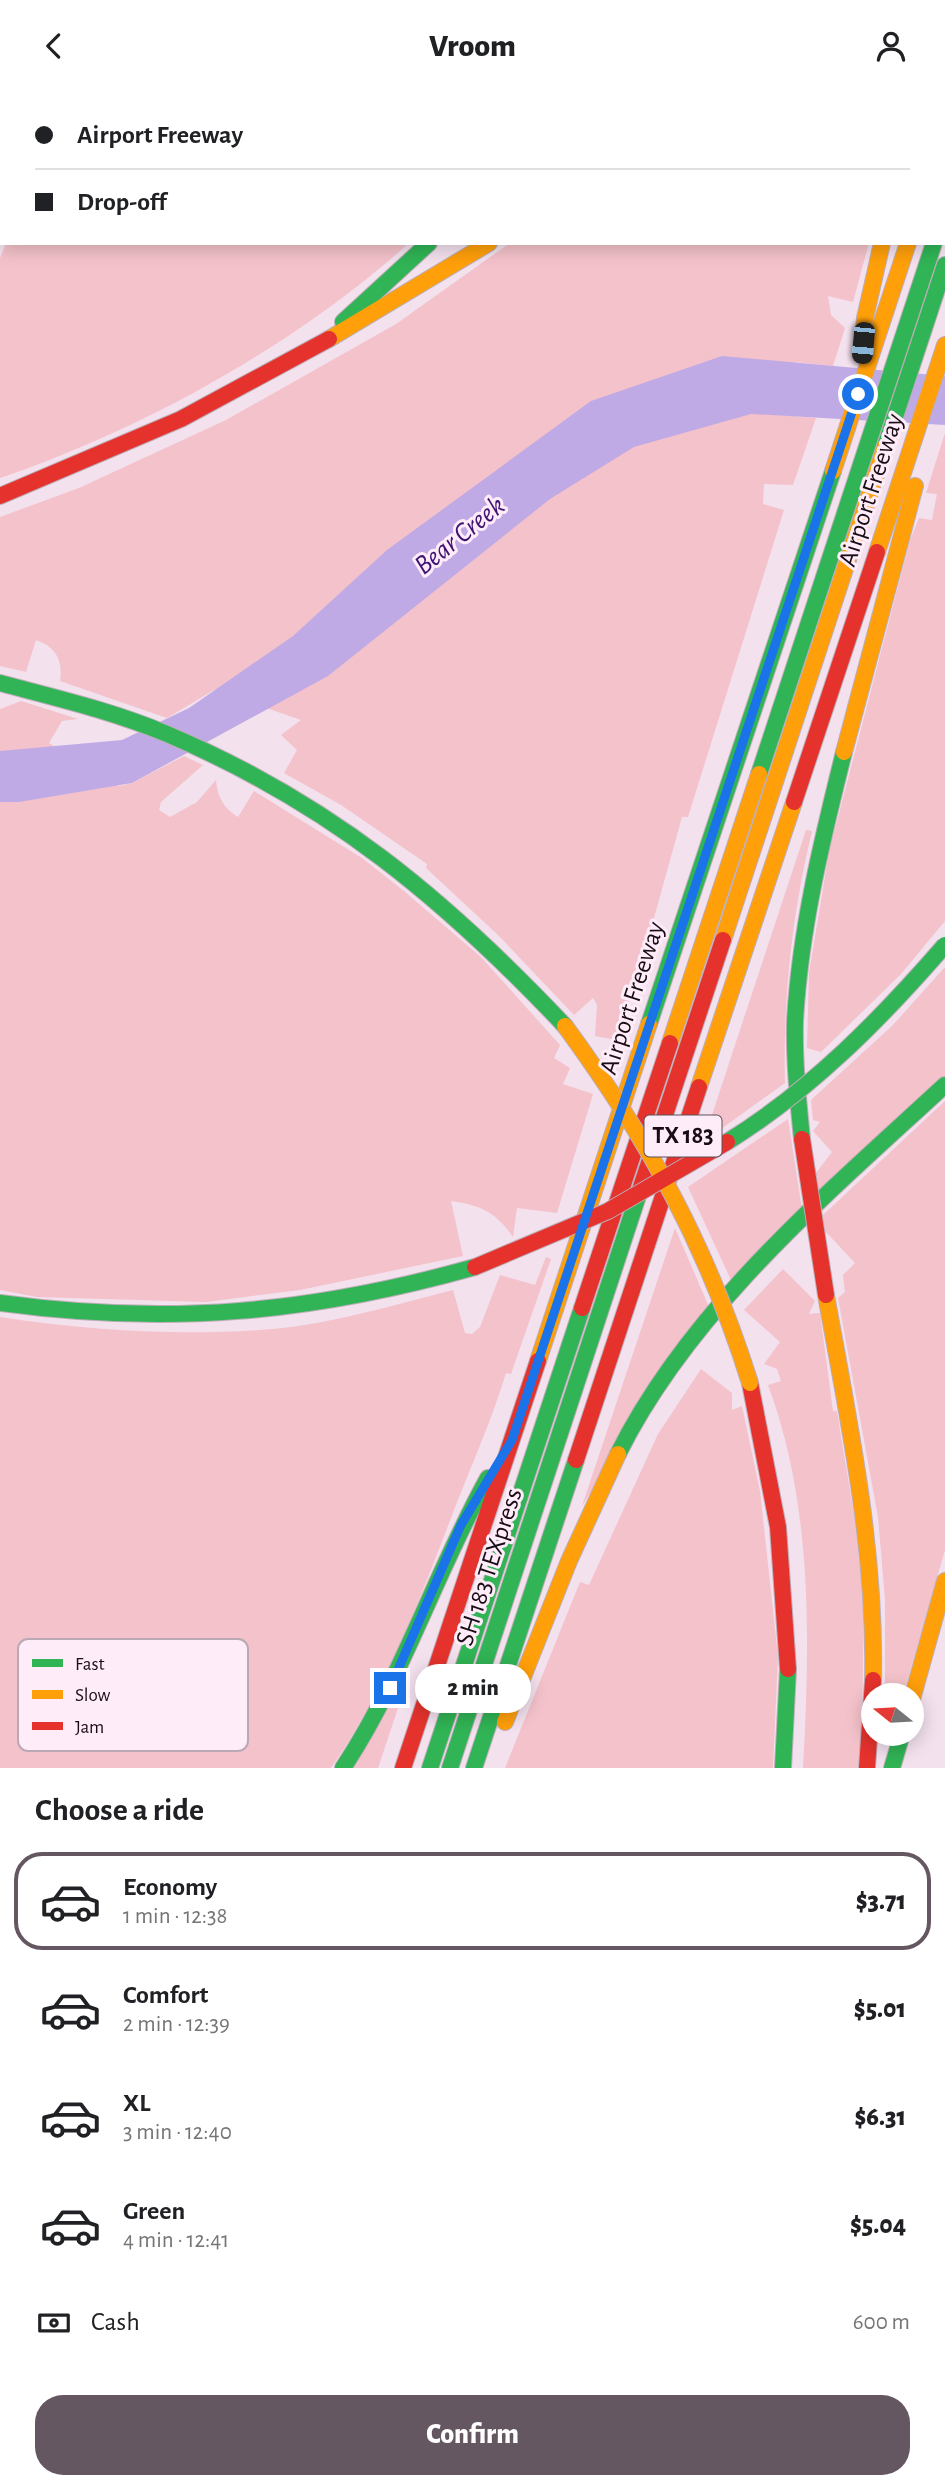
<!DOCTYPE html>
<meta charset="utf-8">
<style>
:root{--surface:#fff;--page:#f2f2f2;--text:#202124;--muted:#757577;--line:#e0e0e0;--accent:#655761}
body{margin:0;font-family:"Alegreya Sans",sans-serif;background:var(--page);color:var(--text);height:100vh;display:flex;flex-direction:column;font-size:26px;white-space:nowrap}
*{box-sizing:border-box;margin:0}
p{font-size:23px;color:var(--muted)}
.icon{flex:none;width:38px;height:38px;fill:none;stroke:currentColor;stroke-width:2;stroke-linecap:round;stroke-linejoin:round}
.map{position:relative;height:1677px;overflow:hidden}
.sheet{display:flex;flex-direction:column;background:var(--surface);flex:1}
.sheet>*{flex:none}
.guide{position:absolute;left:0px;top:0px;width:945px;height:154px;box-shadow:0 4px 18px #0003;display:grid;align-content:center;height:154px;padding:0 35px;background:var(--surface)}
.needle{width:46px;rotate:288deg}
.tools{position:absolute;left:861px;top:1592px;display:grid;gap:14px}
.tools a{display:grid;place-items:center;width:63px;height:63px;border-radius:50%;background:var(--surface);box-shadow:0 4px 18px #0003;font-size:35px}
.end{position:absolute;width:32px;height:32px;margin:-16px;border:9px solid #1a73e8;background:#fff;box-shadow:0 0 0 4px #fff}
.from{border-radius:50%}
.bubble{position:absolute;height:49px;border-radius:24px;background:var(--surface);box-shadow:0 4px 18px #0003;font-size:23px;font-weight:800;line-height:49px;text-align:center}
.car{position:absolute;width:21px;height:42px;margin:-21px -10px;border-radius:9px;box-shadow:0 0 5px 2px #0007;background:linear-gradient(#222 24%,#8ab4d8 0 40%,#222 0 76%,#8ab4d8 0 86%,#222 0)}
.guide b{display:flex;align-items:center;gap:24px;height:66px;font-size:26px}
.guide b+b{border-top:2px solid var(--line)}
.guide i{width:18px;height:18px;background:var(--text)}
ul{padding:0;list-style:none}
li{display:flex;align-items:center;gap:21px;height:98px;margin:0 14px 10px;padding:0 21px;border:4px solid transparent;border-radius:28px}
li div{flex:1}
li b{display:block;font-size:26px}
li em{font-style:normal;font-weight:800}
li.on{border-color:var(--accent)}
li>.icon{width:63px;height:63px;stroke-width:1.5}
h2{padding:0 35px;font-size:32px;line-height:84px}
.pay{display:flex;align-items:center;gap:18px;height:77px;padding:0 35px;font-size:26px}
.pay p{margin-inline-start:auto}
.cta{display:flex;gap:14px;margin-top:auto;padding:14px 35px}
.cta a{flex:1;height:80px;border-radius:28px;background:var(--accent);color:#fff;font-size:28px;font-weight:800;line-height:80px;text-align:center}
header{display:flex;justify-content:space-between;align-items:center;height:91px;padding:0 35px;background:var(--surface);font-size:32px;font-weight:800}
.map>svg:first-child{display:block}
.green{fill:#f4c2ca}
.water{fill:#c0aae6}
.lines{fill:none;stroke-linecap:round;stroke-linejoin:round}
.fast-casing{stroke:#bcaeb8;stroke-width:18}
.slow-casing{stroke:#bcaeb8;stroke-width:18}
.jam-casing{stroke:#bcaeb8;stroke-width:18}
.fast{stroke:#30b455;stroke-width:16}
.slow{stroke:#ff9f0a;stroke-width:16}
.jam{stroke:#e5322d;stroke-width:16}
.fast-bridge-casing{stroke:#bcaeb8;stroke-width:18;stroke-linecap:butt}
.slow-bridge-casing{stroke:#bcaeb8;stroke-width:18;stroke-linecap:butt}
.jam-bridge-casing{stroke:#bcaeb8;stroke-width:18;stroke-linecap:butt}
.fast-bridge{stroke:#30b455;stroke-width:16}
.slow-bridge{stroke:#ff9f0a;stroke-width:16}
.jam-bridge{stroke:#e5322d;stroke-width:16}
.route{stroke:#1a73e8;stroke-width:9}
.labels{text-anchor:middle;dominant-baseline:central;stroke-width:6;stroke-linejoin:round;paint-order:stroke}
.shield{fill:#ffecf9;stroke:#5d5059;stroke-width:2}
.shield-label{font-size:24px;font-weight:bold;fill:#180d15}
.street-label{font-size:26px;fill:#180d15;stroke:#ffecf9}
.water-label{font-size:28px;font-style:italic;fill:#3e1574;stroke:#ffecf9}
.key{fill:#ffecf9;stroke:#baa9b5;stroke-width:2}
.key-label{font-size:19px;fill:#180d15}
</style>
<header><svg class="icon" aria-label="back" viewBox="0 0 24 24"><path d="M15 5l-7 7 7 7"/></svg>Vroom<svg class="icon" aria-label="person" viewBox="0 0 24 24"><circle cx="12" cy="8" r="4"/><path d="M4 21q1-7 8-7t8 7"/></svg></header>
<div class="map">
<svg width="945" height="1677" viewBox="0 0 945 1677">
<rect width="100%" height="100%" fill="#f3e1ee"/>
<g class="green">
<polygon points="68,0 560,0 67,2"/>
<path d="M 6,152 L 409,152 C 297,253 142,339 0,387 L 0,167 Z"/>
<path d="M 510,152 L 869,152 L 853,211 L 828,205 L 831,224 L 845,237 L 833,275 L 795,271 L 770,323 L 816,327 L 793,394 L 764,393 L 763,413 L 784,419 L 688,726 L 682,726 L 639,881 L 616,949 L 595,945 L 597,914 L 593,907 L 574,924 L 499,845 L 426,777 L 427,773 L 341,714 L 284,682 L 297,659 L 281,644 L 301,629 L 214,599 L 167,627 L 60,590 C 63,569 56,556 36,549 L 26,581 L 0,575 L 0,426 L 79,397 L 226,329 L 396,233 Z"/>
<polygon points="945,342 945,830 901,883 821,961 807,957 809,882 829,761 910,449 919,427 932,429 937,403 926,402"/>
<path d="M 21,610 L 78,628 L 62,630 L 49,652 L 119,695 L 132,692 L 184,665 L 203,674 L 161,711 L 159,719 L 170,726 L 197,711 L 216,689 C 217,705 224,718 238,726 L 254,700 L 362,767 L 404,800 L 481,866 L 560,954 L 554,967 L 570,977 L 563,993 L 593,1003 L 557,1122 L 517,1117 L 513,1146 C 496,1121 480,1114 451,1110 L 463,1165 L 300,1199 L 206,1211 L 37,1206 L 0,1199 L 0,618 Z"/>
<path d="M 806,739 L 812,740 C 792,824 783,905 785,992 L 703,1051 Z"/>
<polygon points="945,876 945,985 819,1103 816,1082 832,1061 813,1040 820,1031 813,1029 811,1009 893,934"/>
<polygon points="945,1010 945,1459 903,1605 885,1605 885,1508 878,1426 838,1207 845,1201 843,1184 855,1172 825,1140 823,1124"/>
<polygon points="788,1028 802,1118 731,1189 688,1096"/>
<polygon points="675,1137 709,1216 582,1415"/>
<path d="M 546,1166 L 551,1168 L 511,1283 L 506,1282 C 491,1332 469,1379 451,1427 C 418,1513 384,1601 331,1677 L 0,1677 L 0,1226 C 86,1239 173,1245 260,1239 C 325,1235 390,1215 453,1199 L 465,1242 L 472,1243 L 480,1236 L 500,1184 L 535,1194 Z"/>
<path d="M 783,1178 L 815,1210 L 809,1223 L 820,1222 L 833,1320 L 837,1320 L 855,1430 L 864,1519 L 861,1677 L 803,1677 C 810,1551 813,1414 768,1294 L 781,1290 L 777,1278 L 764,1273 L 780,1251 L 744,1219 Z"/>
<polygon points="701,1278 732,1302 732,1319 742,1315 760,1400 778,1565 773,1677 505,1677 580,1491 589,1494 658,1343"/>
<polygon points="396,1597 404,1599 378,1677 353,1677"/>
</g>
<polygon class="water" points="722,265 945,285 945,334 751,323 634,356 550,408 328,585 132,692 19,711 0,711 0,660 122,649 189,617 293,545 387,459 591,310"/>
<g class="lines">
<defs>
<g id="fast">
<polyline points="677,2 679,0"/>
<polyline points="943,45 945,40"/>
<polyline points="343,231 429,152"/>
<polyline points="885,356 945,174"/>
<path d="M 0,592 C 56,607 113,620 167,643 C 330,712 445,808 565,935"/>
<polyline points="759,683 934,152"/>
<polyline points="649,933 833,380"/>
<path d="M 802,1048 C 798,1008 794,970 795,930 C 800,839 822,749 844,661"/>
<path d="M 0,1212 C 169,1235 311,1222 475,1176"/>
<path d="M 618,1363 C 690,1218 828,1102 945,994"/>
<path d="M 343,1677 C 403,1586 435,1482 488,1387"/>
<polyline points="430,1677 582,1217"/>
<polyline points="450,1677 639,1102"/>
<polyline points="474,1677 576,1369"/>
<polyline points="783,1677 788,1578"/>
<polyline points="892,1677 902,1643"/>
</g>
<g id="slow">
<polyline points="575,2 576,0"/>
<polyline points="943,125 945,120"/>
<polyline points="329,248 489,152"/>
<polyline points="862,262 865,227 882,152"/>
<polyline points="833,380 908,152"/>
<polyline points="877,461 945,254"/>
<polyline points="844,661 915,395"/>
<polyline points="723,849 885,356"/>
<polyline points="670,952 759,683"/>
<polyline points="699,996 794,711"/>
<path d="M 826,1204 C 849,1332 876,1458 873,1589"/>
<polyline points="538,1270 649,933"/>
<polyline points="912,1608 945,1490"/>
<polyline points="505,1631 569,1470 618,1363"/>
</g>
<g id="jam">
<polyline points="912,0 912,2"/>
<polyline points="0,405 181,328 329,248"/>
<polyline points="794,711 877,461"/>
<polyline points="639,1102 723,849"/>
<polyline points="582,1217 670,952"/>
<polyline points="750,1292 778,1436 788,1578"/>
<polyline points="576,1369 699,996"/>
<polyline points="403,1677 538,1270"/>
<polyline points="867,1677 873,1589"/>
</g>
</defs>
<use href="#fast" class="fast-casing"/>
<use href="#slow" class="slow-casing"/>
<use href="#jam" class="jam-casing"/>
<use href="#fast" class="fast"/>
<use href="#slow" class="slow"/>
<use href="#jam" class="jam"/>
<defs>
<path id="fast-bridge" d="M 727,1051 C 811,999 881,928 945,854"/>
<path id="slow-bridge" d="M 565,935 C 650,1051 707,1155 750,1292"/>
<g id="jam-bridge">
<polyline points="802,1048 826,1204"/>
<polyline points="475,1176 608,1120 727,1051"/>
</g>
</defs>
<use href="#fast-bridge" class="fast-bridge-casing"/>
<use href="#slow-bridge" class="slow-bridge-casing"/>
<use href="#jam-bridge" class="jam-bridge-casing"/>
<use href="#fast-bridge" class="fast-bridge"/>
<use href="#slow-bridge" class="slow-bridge"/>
<use href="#jam-bridge" class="jam-bridge"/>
</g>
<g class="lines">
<polyline class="route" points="390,1597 461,1434 512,1349 858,303"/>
</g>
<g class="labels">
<rect class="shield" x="644.5" y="1024.5" width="77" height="41" rx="5"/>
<g class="shield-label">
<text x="683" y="1045">TX 183</text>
</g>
<g class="street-label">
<text transform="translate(871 399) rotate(-72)">Airport Freeway</text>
<text transform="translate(632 907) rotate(-72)">Airport Freeway</text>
<text transform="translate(489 1476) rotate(-72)">SH 183 TEXpress</text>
</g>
<g class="water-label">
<text transform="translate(460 445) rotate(-39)">Bear Creek</text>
</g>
</g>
<rect x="18" y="1548" width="230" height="112" rx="10" class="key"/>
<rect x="32" y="1568" width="31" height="8" fill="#30b455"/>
<rect x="32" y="1599" width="31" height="9" fill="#ff9f0a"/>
<rect x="32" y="1631" width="31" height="8" fill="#e5322d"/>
<g class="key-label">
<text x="75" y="1579">Fast</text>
<text x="75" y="1610">Slow</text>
<text x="75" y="1642">Jam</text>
</g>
</svg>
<div class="tools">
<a><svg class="needle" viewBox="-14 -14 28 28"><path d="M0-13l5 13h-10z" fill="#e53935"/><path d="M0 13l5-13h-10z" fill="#757577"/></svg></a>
</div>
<i class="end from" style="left:858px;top:303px"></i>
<i class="end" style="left:390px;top:1597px"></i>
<div class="bubble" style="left:415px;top:1573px;width:116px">2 min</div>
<i class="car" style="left:863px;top:252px;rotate:185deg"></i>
<div class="guide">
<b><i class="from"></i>Airport Freeway</b>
<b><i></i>Drop-off</b>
</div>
</div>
<section class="sheet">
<h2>Choose a ride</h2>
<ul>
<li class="on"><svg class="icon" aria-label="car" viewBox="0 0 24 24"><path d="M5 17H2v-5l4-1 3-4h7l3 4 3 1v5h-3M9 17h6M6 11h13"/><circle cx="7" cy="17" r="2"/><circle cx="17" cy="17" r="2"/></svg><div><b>Economy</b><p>1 min · 12:38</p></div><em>$3.71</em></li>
<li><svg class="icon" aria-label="car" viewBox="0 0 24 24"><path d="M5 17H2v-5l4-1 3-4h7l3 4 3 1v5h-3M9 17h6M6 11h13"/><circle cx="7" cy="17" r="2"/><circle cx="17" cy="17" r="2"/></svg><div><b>Comfort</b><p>2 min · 12:39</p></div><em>$5.01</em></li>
<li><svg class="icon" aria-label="car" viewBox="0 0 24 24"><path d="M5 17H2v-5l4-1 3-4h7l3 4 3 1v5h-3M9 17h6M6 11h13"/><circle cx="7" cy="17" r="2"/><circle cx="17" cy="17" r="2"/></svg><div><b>XL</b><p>3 min · 12:40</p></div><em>$6.31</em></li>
<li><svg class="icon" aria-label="car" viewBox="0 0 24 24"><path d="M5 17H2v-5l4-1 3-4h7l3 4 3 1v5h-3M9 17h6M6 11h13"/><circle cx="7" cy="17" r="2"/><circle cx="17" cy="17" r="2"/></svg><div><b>Green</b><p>4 min · 12:41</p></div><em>$5.04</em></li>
</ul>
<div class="pay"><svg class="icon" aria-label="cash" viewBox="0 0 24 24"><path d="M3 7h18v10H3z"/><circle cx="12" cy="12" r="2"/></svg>Cash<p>600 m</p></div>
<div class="cta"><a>Confirm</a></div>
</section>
